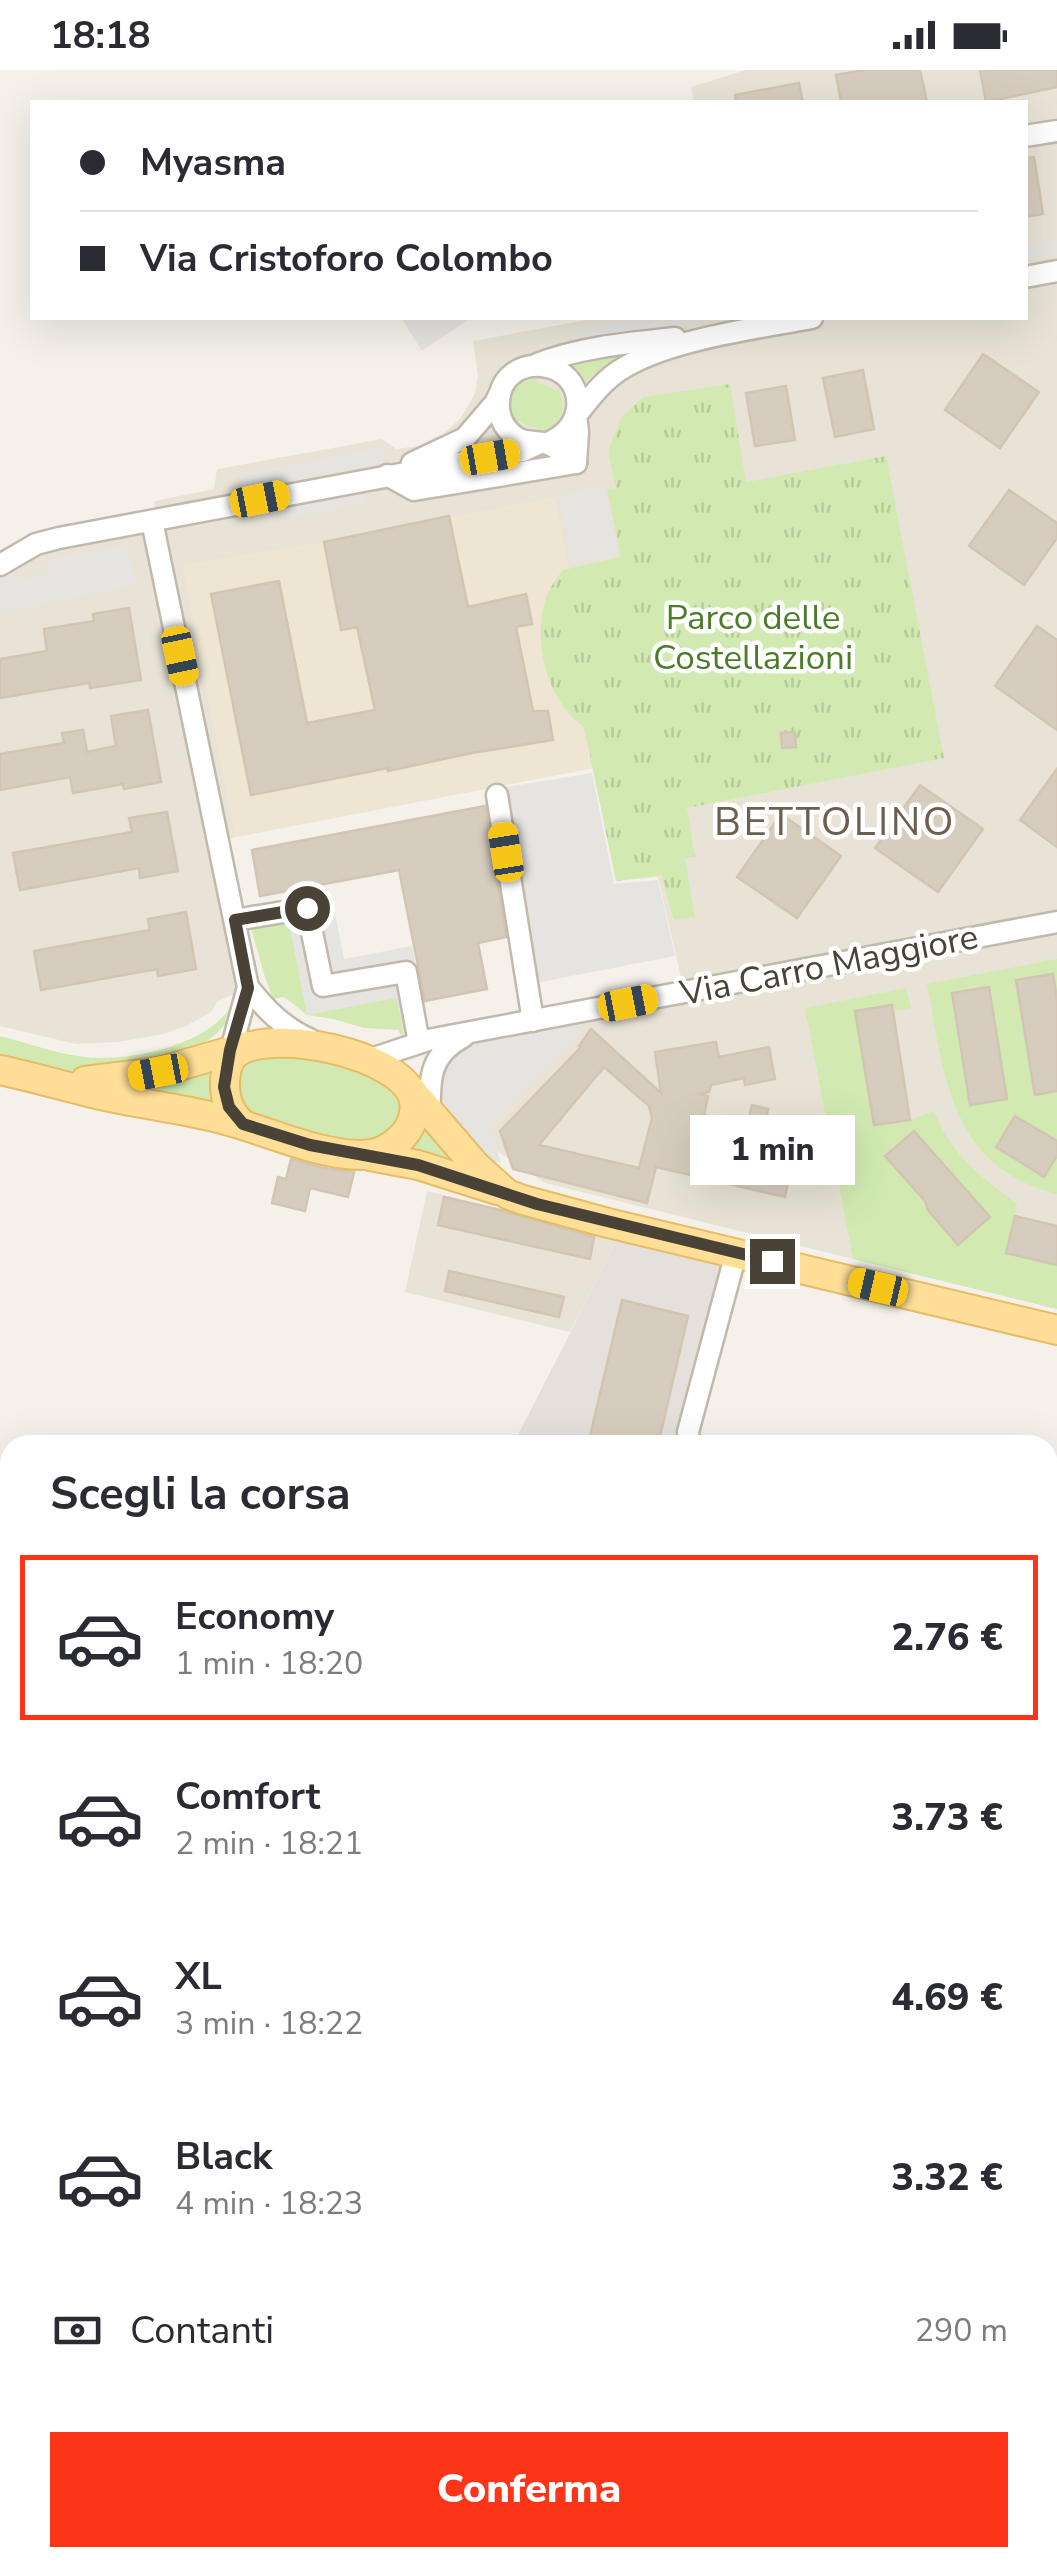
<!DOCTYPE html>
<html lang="it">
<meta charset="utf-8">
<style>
:root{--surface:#fff;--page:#f2f2f3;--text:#2b2b33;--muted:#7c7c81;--line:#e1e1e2;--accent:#fd3518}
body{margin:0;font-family:"Nunito Sans",sans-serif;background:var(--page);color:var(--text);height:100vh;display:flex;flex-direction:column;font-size:38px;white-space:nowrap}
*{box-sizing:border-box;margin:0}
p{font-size:32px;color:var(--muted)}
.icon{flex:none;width:55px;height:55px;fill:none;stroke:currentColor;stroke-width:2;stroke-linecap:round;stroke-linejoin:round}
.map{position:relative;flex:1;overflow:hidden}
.panel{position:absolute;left:0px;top:1365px;width:1058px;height:1132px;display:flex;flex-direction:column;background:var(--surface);border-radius:30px 30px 0 0;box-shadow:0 10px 40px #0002}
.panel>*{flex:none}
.guide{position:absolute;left:30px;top:30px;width:998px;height:220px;border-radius:0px;box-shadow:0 10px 40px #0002;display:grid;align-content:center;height:220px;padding:0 50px;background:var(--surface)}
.end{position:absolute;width:45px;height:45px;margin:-22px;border:12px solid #494237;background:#fff;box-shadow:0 0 0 5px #fff}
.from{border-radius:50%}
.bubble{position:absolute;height:70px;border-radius:0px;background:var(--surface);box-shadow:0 10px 40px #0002;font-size:32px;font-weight:800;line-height:70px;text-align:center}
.car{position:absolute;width:30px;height:60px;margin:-30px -15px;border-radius:12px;box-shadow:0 0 8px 2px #0007;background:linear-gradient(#f5c518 24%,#345 0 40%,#f5c518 0 76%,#345 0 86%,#f5c518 0)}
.guide b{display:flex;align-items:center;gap:35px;height:95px;font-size:38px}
.guide b+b{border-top:2px solid var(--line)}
.guide i{width:25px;height:25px;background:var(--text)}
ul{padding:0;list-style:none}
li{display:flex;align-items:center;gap:30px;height:165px;margin:0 20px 15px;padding:0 30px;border:5px solid transparent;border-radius:0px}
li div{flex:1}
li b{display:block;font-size:38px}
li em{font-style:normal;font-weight:800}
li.on{border-color:var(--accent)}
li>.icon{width:90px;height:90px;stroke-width:1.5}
h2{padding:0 50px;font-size:45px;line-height:120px}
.pay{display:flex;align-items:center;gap:25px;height:110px;padding:0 50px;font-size:38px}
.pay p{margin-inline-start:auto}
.button{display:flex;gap:20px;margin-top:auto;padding:20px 50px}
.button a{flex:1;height:115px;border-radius:0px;background:var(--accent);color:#fff;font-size:40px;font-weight:800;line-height:115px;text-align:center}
.status{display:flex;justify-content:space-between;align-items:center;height:70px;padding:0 50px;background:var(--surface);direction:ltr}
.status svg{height:28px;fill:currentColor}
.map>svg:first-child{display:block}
.residential{fill:#e9e3d7}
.industrial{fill:#e5e0db}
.education{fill:#eee6d3}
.green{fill:#d2eab2}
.park{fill:url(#park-tufts)}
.parking{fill:#e6e4e1}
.building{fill:#d7cdbf;stroke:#d2c5b2;stroke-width:2.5;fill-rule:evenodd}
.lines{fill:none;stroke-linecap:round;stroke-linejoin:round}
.minor-casing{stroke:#c1b9ac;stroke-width:25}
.major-casing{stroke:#e6bd66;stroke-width:32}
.highway-casing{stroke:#e19e38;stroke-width:35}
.minor{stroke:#fff;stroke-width:20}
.major{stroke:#ffdf98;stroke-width:28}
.highway{stroke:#ffca6a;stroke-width:30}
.route{stroke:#494237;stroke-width:12}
.labels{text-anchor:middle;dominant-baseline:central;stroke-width:9;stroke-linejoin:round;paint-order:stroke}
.park-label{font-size:35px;fill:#4b7d29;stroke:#fff}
.street-label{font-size:35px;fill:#494237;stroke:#fff}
.quarter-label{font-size:40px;letter-spacing:2.5px;fill:#6c5f4e;stroke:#fff}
</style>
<div class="status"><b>18:18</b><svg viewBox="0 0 49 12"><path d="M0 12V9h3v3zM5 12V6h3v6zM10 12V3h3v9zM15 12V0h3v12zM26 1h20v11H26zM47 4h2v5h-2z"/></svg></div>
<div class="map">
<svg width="1057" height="2496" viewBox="0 0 1057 2496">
<defs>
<pattern id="park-tufts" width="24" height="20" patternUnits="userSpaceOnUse" patternTransform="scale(2.5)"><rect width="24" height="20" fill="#d2eab2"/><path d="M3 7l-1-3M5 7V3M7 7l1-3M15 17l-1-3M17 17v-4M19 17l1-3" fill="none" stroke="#b6ca9a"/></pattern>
</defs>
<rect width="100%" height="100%" fill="#f5f1ea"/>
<g class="residential">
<polygon points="746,0 1057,0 1057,1239 545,1113 486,1074 429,975 686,929 658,807 616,811 593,698 221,770 154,431 214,419 217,399 382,369 396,379 418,376 444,363 461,348 475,323 478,306 473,271 597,248 1025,248 1025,32 694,32 691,17"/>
<polygon points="152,451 248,917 217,932 211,942 186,956 160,965 117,972 76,974 0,956 0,495 7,489"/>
<polygon points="427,1121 619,1167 570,1262 405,1222"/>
</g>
<polygon class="industrial" points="619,1167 740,1196 695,1365 696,1375 513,1375"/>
<polygon class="education" points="555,427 569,499 563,500 551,616 567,644 584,657 594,698 235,767 182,495 324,472"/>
<g class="green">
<polygon points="631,278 584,312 579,303 564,290"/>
<path d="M 537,308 L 536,312 L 551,317 L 555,321 L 558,318 C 569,338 561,358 538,362 L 537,358 L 525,355 L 519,351 L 516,353 C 504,332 512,312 537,308 Z"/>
<polygon points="289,852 397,928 404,964 401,965 398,960 364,958 333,949 307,945 284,927 273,929 264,904 251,858"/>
<path d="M 1057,889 L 1057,1124 C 950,1098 944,1004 927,914 Z"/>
<path d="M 906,918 L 911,938 L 895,941 L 893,934 L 855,941 L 874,1055 L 910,1050 L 934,1041 C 954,1088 978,1104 1017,1134 L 1006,1183 L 1057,1195 L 1057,1239 L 853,1189 L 805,938 Z"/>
<path d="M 230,938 L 233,938 C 219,989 122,1001 77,1001 C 51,1001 25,995 0,991 L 0,966 C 28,973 57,984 85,987 C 128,992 205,976 230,938 Z"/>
<path d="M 297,981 C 317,987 363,996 378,1007 C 419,1038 398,1074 350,1070 C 326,1067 263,1056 246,1041 C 237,1032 237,1025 237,1013 C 238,980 272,984 297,981 Z"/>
<polygon points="214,995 211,1015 215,1036 133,1020"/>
<polygon points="422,1049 466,1095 406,1081"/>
</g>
<path class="park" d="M 730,314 L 746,412 L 886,386 L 944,688 L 687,738 L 695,787 L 685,789 L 695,847 L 674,850 L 661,805 L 616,811 L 584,657 C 546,629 532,572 546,527 C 550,517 557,508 563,500 L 621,487 L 607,419 L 616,418 L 608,381 L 621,348 L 643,327 Z"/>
<g class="parking">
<polygon points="1057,170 1057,184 1025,190 1025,176"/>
<polygon points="401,248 471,248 422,281"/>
<polygon points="645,248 715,248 573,275 571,262"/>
<polygon points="382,377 385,392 243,420 240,406"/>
<polygon points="604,417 618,485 572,494 559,426"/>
<polygon points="362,419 365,433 265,452 263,439"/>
<polygon points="128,476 135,515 3,542 0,536 0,495 4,492 22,511 48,503 47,489"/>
<polygon points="592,703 614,814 658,810 675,886 520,916 488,720"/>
<polygon points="331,824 344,889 412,876 428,957 404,962 396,928 307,945 289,852 237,861 233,841"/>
<polygon points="575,943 580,961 489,1058 501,1092 491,1092 464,1065 442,1030 441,1007 446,991 458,980 481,968"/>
</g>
<g class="building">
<polygon points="864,0 920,0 927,32 841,32 836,5"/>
<polygon points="980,0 1057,0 1057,17 986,32"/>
<polygon points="799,13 803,32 736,32 735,25"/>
<polygon points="1034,87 1043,144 1025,147 1025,88"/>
<polygon points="983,284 1039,322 1000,378 945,340"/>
<polygon points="863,300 874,359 835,367 823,308"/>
<polygon points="786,316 795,370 755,376 746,323"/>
<polygon points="1009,420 1057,453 1057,468 1024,515 969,476"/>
<polygon points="449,446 468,537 526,524 532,554 516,557 533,641 548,641 553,670 472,683 388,701 388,698 251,725 211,524 279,511 307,653 375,640 357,557 341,560 324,472"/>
<polygon points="129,538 141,610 90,618 89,613 0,628 0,589 47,581 44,559 94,551 93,544"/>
<polygon points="1037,556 1057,570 1057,660 995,616"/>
<polygon points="148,640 161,712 124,719 123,714 73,723 70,707 0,720 0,684 64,673 62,663 83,660 87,682 116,676 111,646"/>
<polygon points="795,662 796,677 782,678 781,663"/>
<polygon points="1057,699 1057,777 1020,750"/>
<polygon points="920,715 983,759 938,822 875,778"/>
<polygon points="485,736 506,867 478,873 487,919 425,931 399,800 260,826 252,780"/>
<polygon points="167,742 178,801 140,808 139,798 20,820 13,783 132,762 129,748"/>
<polygon points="781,744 841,786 797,848 737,807"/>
<polygon points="186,842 196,899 158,906 157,899 41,920 34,881 150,860 148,849"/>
<polygon points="1053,904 1057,929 1057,1021 1035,1025 1016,910"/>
<polygon points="989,917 1007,1029 970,1035 952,923"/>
<polygon points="892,935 910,1050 874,1055 855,941"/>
<path d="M 591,959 L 661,1023 L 655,982 L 716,972 L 719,987 L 769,977 L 775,1009 L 745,1015 L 744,1008 L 711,1015 L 709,1022 L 699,1024 L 708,1026 L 704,1045 L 738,1053 L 747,1055 L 752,1035 L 768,1039 L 764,1060 L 778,1063 L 771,1093 L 787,1097 L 788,1112 L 785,1127 L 656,1097 L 647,1133 L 513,1099 L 500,1061 L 581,977 L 579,976 ZM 604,997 L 649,1036 L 652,1048 L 639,1098 L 539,1075 Z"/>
<polygon points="1015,1046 1057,1071 1057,1086 1044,1107 996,1077"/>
<polygon points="914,1061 990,1147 958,1175 928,1140 925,1131 885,1086"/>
<polygon points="291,1089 323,1098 354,1102 348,1127 310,1118 305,1141 272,1133 278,1107 286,1109"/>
<polygon points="444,1127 500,1140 594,1167 590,1189 438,1155"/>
<polygon points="1015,1146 1057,1156 1057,1195 1006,1183"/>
<polygon points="449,1201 564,1227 559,1247 445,1221"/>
<polygon points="622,1230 688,1246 658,1375 588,1375"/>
</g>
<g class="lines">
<defs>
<g id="minor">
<polyline points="1025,66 1057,61"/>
<polyline points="1025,207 1057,201"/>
<path d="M 537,294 C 580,277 629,273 675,268"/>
<path d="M 547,373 C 563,367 574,356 577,339 C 583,286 502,280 499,331 C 498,342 501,352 508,360 C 524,378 535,368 550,375 C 559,379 568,387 576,393"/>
<polyline points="412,393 465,368 495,333 500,323"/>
<path d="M 576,393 L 578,362 L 576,346 C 590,328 605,308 625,297 C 672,269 758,258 812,248"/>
<polyline points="387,405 414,420 576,393"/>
<polyline points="152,451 248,917 228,991"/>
<polyline points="0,495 36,474 59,468 523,381 538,374"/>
<polyline points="497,725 533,951"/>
<polyline points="235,850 307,838 323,916 406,902 419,973"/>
<path d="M 248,917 C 266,940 284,958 311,970"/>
<polyline points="368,990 428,970 1057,852"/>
<path d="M 430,1041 C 429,1007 431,984 463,967"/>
<polyline points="690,1375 688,1362 736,1183"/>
</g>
<g id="major">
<path d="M 0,1000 C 32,1007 64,1016 96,1024 C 138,1034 181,1038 222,1049 C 266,1060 316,1085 362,1085 C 389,1085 419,1060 414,1031 C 407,984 263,954 233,986 C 226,994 225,1005 225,1015 C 225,1032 231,1044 243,1055"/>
<polyline points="85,1011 158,1002 248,976"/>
<polyline points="409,1018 475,1095 507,1124 523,1130 608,1153 1057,1260"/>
<polyline points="370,1086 418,1095 497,1120"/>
</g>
<g id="highway">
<polyline points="1048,1923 1057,1921"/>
<polyline points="1048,1945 1057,1944"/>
<polyline points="1048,1976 1057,1975"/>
<polyline points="1048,1997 1057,1997"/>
<polyline points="0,2067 10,2066"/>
<polyline points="0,2098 10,2096"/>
</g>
</defs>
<use href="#minor" class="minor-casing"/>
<use href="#major" class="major-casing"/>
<use href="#highway" class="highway-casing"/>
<use href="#minor" class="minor"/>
<use href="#major" class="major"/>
<use href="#highway" class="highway"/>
</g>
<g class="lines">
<polyline class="route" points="307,838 235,850 248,918 230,980 224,1017 229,1037 243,1054 310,1075 418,1095 537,1134 772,1191"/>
</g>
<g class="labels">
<g class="park-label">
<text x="753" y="547">Parco delle<tspan x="753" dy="40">Costellazioni</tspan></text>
</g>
<g class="street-label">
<text transform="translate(829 895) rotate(-11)">Via Carro Maggiore</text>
</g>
<g class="quarter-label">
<text x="835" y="752">BETTOLINO</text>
</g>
</g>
</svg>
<i class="end from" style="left:307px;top:838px"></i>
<i class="end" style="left:772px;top:1191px"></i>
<div class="bubble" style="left:690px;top:1045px;width:165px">1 min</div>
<i class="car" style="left:490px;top:387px;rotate:80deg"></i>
<i class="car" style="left:260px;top:429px;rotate:79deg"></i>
<i class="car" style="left:180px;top:586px;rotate:168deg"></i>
<i class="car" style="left:506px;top:782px;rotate:351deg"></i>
<i class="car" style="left:628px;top:933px;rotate:79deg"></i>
<i class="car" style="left:158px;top:1002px;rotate:259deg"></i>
<i class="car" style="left:878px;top:1217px;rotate:283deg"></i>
<div class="guide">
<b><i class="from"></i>Myasma</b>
<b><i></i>Via Cristoforo Colombo</b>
</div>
<section class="panel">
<h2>Scegli la corsa</h2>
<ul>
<li class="on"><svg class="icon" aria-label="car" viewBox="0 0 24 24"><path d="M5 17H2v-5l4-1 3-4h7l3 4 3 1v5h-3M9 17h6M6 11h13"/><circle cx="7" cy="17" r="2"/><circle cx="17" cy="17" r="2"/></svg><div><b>Economy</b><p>1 min · 18:20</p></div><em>2.76 €</em></li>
<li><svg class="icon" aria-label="car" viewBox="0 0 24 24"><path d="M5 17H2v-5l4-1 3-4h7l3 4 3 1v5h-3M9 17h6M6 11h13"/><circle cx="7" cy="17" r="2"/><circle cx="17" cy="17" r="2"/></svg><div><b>Comfort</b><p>2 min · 18:21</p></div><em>3.73 €</em></li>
<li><svg class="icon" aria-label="car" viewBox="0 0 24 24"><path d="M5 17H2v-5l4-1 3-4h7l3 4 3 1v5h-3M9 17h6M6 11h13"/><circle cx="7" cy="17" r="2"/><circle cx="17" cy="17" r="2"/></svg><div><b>XL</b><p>3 min · 18:22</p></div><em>4.69 €</em></li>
<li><svg class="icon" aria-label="car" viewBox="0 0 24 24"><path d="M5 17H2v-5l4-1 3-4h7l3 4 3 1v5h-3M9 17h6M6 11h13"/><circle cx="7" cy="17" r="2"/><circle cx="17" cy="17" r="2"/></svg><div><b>Black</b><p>4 min · 18:23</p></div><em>3.32 €</em></li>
</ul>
<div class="pay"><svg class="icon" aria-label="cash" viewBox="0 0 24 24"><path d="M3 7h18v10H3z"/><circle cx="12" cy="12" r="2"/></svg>Contanti<p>290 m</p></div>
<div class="button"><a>Conferma</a></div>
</section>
</div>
